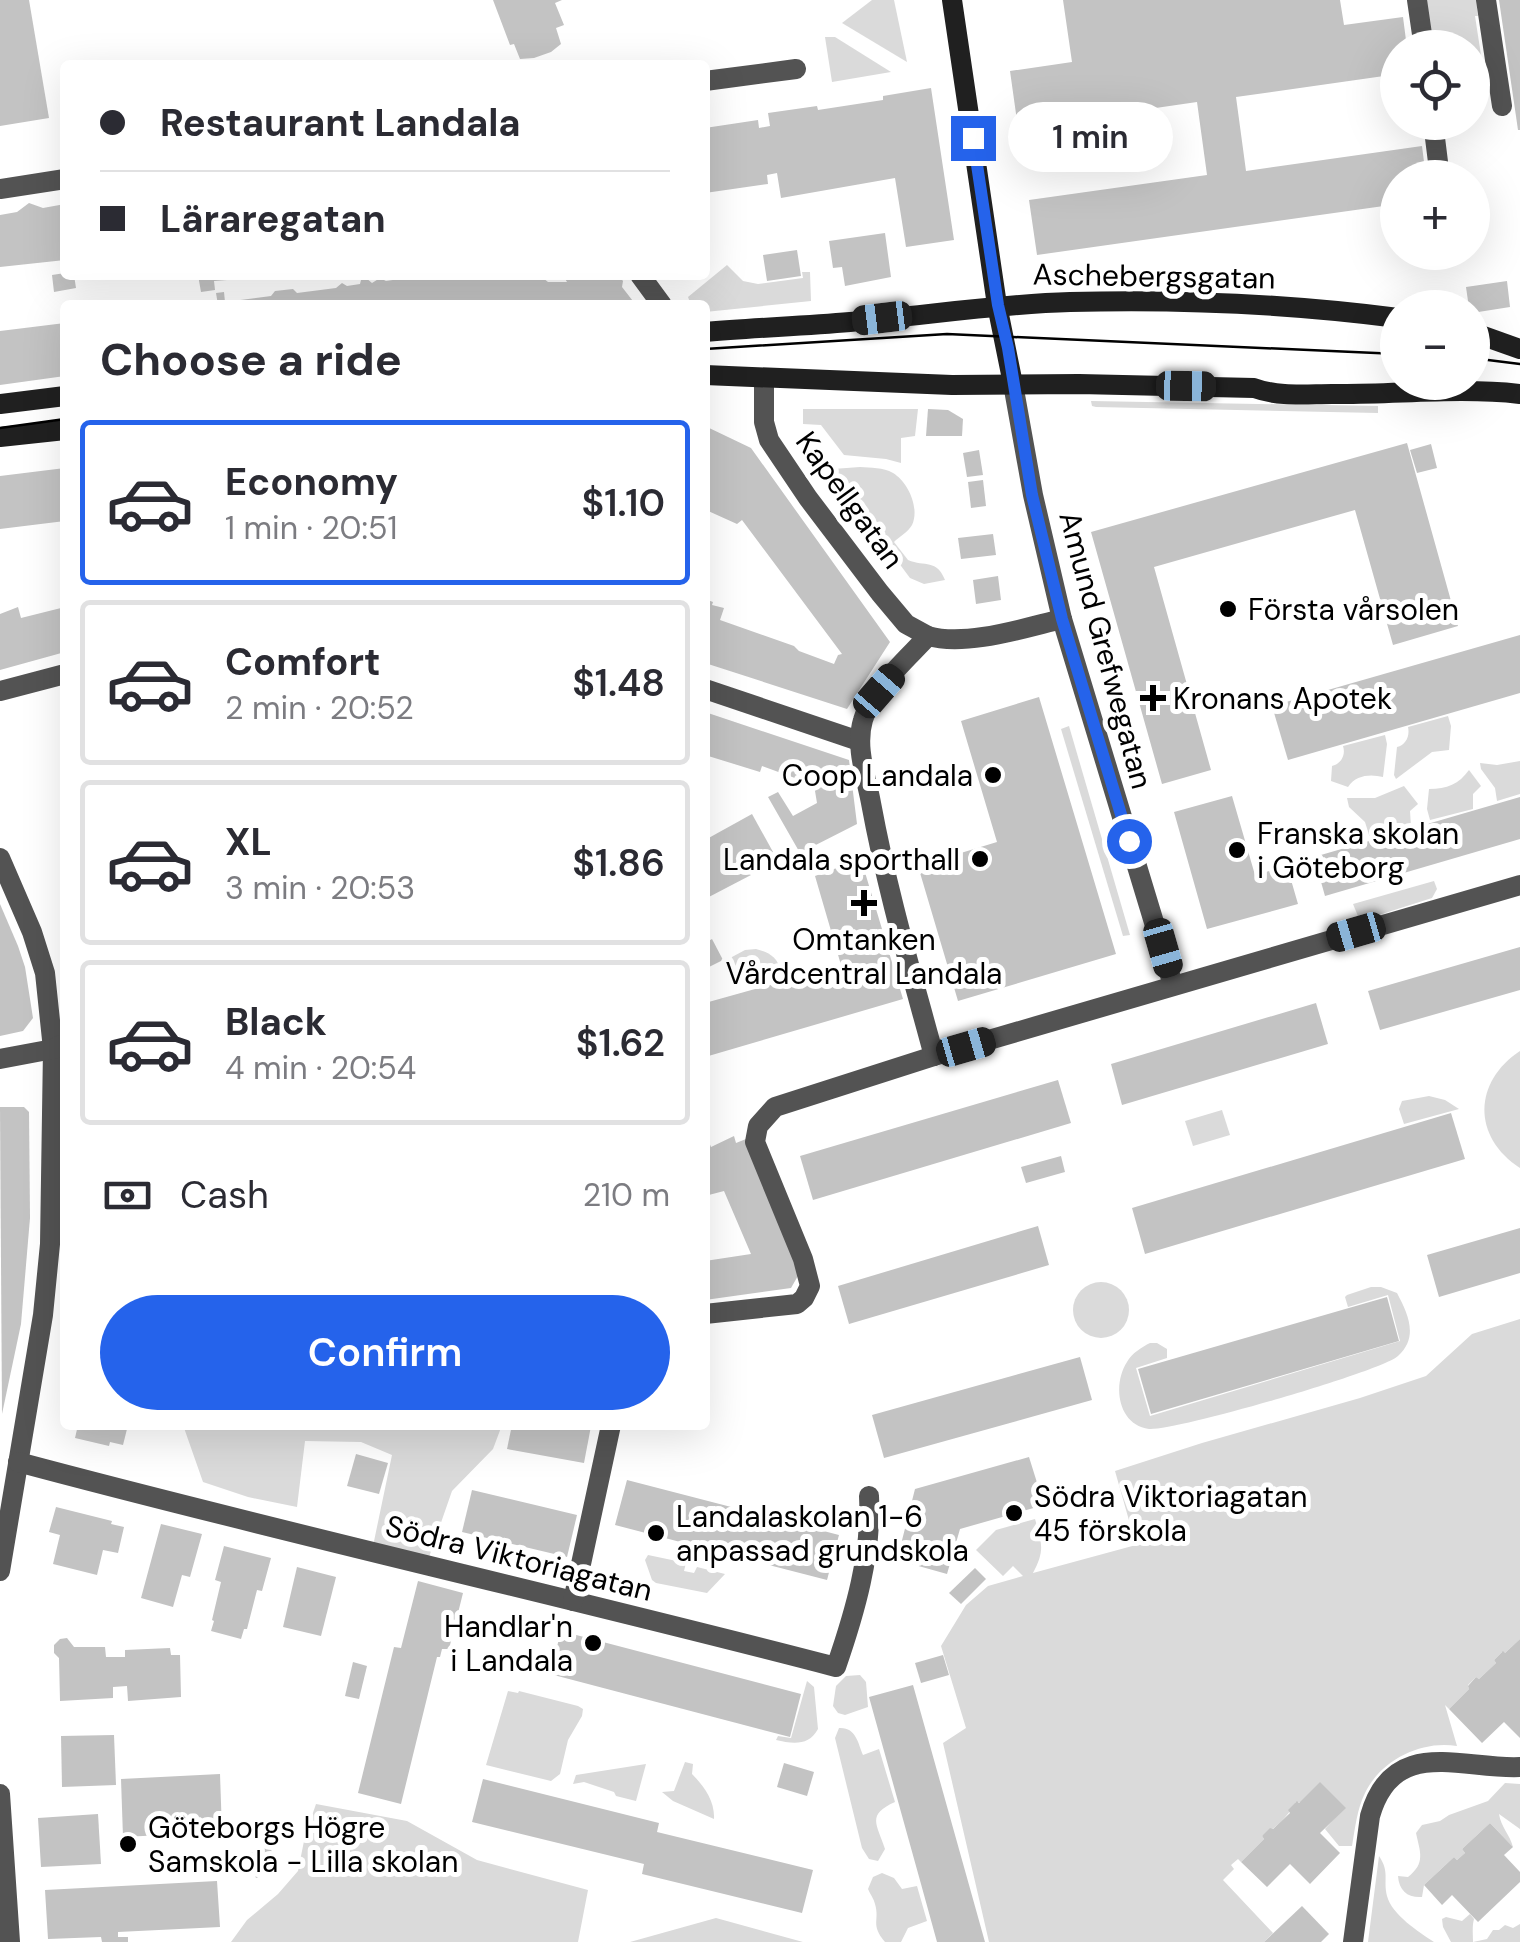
<!DOCTYPE html>
<meta charset="utf-8">
<style>
:root{--surface:#fff;--page:#f2f2f3;--text:#2b2b33;--muted:#7c7c81;--line:#e1e1e2;--accent:#2563eb}
body{margin:0;font-family:"DM Sans",sans-serif;background:var(--page);color:var(--text);height:100vh;display:flex;flex-direction:column;font-size:38px;white-space:nowrap}
*{box-sizing:border-box;margin:0}
p{font-size:32px;color:var(--muted)}
.icon{flex:none;width:55px;height:55px;fill:none;stroke:currentColor;stroke-width:2;stroke-linecap:round;stroke-linejoin:round}
.map{position:relative;flex:1;overflow:hidden}
.details{position:absolute;left:60px;top:300px;width:650px;height:1130px;display:flex;flex-direction:column;background:var(--surface);border-radius:10px;box-shadow:0 10px 40px #0002}
.details>*{flex:none}
.guide{position:absolute;left:60px;top:60px;width:650px;height:220px;border-radius:10px;box-shadow:0 10px 40px #0002;display:grid;align-content:center;height:220px;padding:0 40px;background:var(--surface)}
.fabs{position:absolute;left:1380px;top:30px;display:grid;gap:20px}
.fabs a{display:grid;place-items:center;width:110px;height:110px;border-radius:50%;background:var(--surface);box-shadow:0 10px 40px #0002;font-size:50px}
.end{position:absolute;width:45px;height:45px;margin:-22px;border:12px solid #2563eb;background:#fff;box-shadow:0 0 0 5px #fff}
.from{border-radius:50%}
.bubble{position:absolute;height:70px;border-radius:35px;background:var(--surface);box-shadow:0 10px 40px #0002;font-size:32px;font-weight:600;line-height:70px;text-align:center}
.car{position:absolute;width:30px;height:60px;margin:-30px -15px;border-radius:12px;box-shadow:0 0 8px 2px #0007;background:linear-gradient(#222 24%,#8ab4d8 0 40%,#222 0 76%,#8ab4d8 0 86%,#222 0)}
.guide b{display:flex;align-items:center;gap:35px;height:95px;font-size:38px}
.guide b+b{border-top:2px solid var(--line)}
.guide i{width:25px;height:25px;background:var(--text)}
ul{padding:0;list-style:none}
li{display:flex;align-items:center;gap:30px;height:165px;margin:0 20px 15px;padding:0 20px;border:5px solid var(--line);border-radius:10px}
li div{flex:1}
li b{display:block;font-size:38px}
li em{font-style:normal;font-weight:600}
li.active{border-color:var(--accent)}
li>.icon{width:90px;height:90px;stroke-width:1.5}
h2{padding:0 40px;font-size:45px;line-height:120px}
.pay{display:flex;align-items:center;gap:25px;height:110px;padding:0 40px;font-size:38px}
.pay p{margin-inline-start:auto}
.button{display:flex;gap:20px;margin-top:auto;padding:20px 40px}
.button a{flex:1;height:115px;border-radius:60px;background:var(--accent);color:#fff;font-size:40px;font-weight:600;line-height:115px;text-align:center}
.map>svg:first-child{display:block}
.green{fill:#dadada}
.building{fill:#c3c3c3}
.lines{fill:none;stroke-linecap:round;stroke-linejoin:round}
.street{stroke:#535353;stroke-width:20}
.secondary{stroke:#202020;stroke-width:20}
.tram{stroke:#000;stroke-width:2.5}
.route{stroke:#2563eb;stroke-width:12}
.poi-dot{fill:#000;stroke:#fff;stroke-width:4}
.labels{text-anchor:middle;dominant-baseline:central;stroke-width:10;stroke-linejoin:round;paint-order:stroke}
.street-label{font-size:30px;fill:#000;stroke:#fff}
.poi-label{font-size:30px;fill:#000;stroke:#fff;text-anchor:start}
</style>
<div class="map">
<svg width="1520" height="1942" viewBox="0 0 1520 1942">
<rect width="100%" height="100%" fill="#fff"/>
<g class="green">
<polygon points="872,0 894,0 907,62 842,23"/>
<polygon points="1419,0 1476,0 1478,16 1475,16 1486,88 1473,83 1472,48 1425,47"/>
<polygon points="825,37 835,37 891,72 832,82"/>
<polygon points="727,265 743,281 758,284 803,278 802,272 810,272 811,301 705,312 705,305 691,305 688,297"/>
<polygon points="1091,401 1378,406 1378,413 1096,407 1092,406"/>
<polygon points="803,409 918,409 915,436 901,438 901,463 886,459 844,455 821,425 803,424"/>
<path d="M 860,467 C 871,468 883,467 893,473 C 908,482 920,508 912,525 C 908,532 899,537 894,542 L 908,560 C 925,567 937,559 945,580 L 924,584 L 910,578 L 834,476 L 833,469 Z"/>
<path d="M 1448,716 L 1451,726 L 1449,750 L 1432,752 L 1396,779 L 1394,775 L 1397,747 C 1406,745 1410,736 1408,727 Z"/>
<polygon points="1069,726 1130,935 1123,936 1061,729"/>
<path d="M 1385,735 L 1387,744 L 1383,777 C 1370,774 1356,775 1348,787 L 1331,781 L 1332,766 C 1341,764 1346,755 1343,746 Z"/>
<polygon points="1520,761 1520,794 1497,801 1495,788 1481,769 1480,763 1497,765"/>
<path d="M 1469,770 L 1481,786 L 1473,794 L 1473,809 L 1430,820 L 1427,809 L 1429,789 C 1447,789 1459,784 1469,770 Z"/>
<polygon points="1404,786 1418,804 1410,811 1411,827 1370,838 1365,822 1349,807 1347,798 1375,798"/>
<polygon points="1434,881 1437,889 1432,898 1360,921 1353,904"/>
<path d="M 756,949 C 768,952 778,957 780,970 L 731,984 L 728,967 L 732,957 L 745,950 Z"/>
<path d="M 1520,1051 L 1520,1168 C 1472,1137 1473,1082 1520,1051 Z"/>
<polygon points="1429,1096 1445,1100 1459,1109 1404,1124 1399,1109 1402,1101"/>
<polygon points="1222,1110 1230,1135 1193,1146 1185,1121"/>
<circle cx="1101" cy="1310" r="28"/>
<path d="M 1371,1287 L 1381,1287 L 1397,1293 C 1408,1314 1419,1337 1398,1356 C 1380,1372 1175,1431 1149,1429 C 1118,1425 1112,1385 1127,1362 C 1132,1353 1142,1347 1150,1343 L 1157,1343 L 1167,1349 L 1167,1358 L 1136,1368 L 1150,1416 L 1400,1341 L 1388,1295 L 1348,1307 L 1345,1297 L 1347,1295 Z"/>
<path d="M 1520,1319 L 1520,1639 L 1505,1653 L 1502,1652 L 1494,1660 L 1496,1663 L 1479,1679 L 1476,1677 L 1468,1685 L 1469,1689 L 1449,1709 L 1445,1705 L 1457,1746 C 1421,1740 1381,1760 1365,1793 C 1357,1809 1355,1829 1352,1846 L 1339,1846 L 1325,1829 L 1345,1807 L 1296,1802 C 1288,1816 1277,1827 1262,1836 L 1264,1839 L 1241,1862 L 1238,1859 L 1231,1865 L 1234,1869 L 1223,1880 L 1273,1933 L 1264,1942 L 989,1942 L 943,1743 L 966,1728 L 941,1646 L 966,1605 L 988,1586 L 1023,1576 L 1013,1566 L 1003,1576 L 976,1550 L 996,1530 L 1035,1519 C 1042,1543 1045,1551 1033,1573 L 1136,1545 L 1115,1471 L 1202,1443 L 1360,1398 L 1426,1376 L 1472,1334 Z"/>
<polygon points="183,1425 502,1425 493,1449 452,1491 428,1560 373,1546 392,1455 361,1442 305,1441 297,1507 248,1497 203,1482"/>
<polygon points="648,1555 686,1563 684,1571 694,1573 697,1567 725,1574 707,1593 656,1583 652,1580 645,1560"/>
<polygon points="860,1675 866,1682 868,1707 845,1715 838,1713 833,1706 836,1686 846,1676"/>
<path d="M 807,1681 L 814,1687 L 818,1729 C 809,1746 793,1744 776,1740 L 778,1736 L 791,1738 Z"/>
<polygon points="508,1691 518,1693 519,1691 578,1706 583,1709 582,1716 568,1740 560,1774 551,1781 486,1765"/>
<path d="M 839,1728 C 856,1727 858,1743 863,1755 L 879,1749 L 895,1802 C 866,1815 877,1824 885,1849 L 878,1861 L 869,1859 L 862,1848 L 835,1738 Z"/>
<path d="M 685,1762 L 693,1764 L 692,1774 C 704,1786 715,1801 714,1819 L 673,1801 L 662,1792 L 674,1791 Z"/>
<polygon points="646,1764 636,1801 616,1796 614,1792 584,1782 573,1784 576,1775"/>
<path d="M 1505,1783 L 1520,1784 L 1520,1829 L 1499,1814 C 1501,1827 1510,1835 1513,1847 L 1490,1823 L 1462,1849 L 1465,1853 L 1457,1860 L 1454,1857 L 1424,1885 L 1422,1897 C 1408,1898 1399,1891 1398,1876 L 1408,1877 C 1426,1863 1420,1852 1416,1833 L 1422,1825 L 1440,1821 L 1449,1815 L 1488,1801 Z"/>
<polygon points="316,1804 407,1821 477,1860 588,1890 578,1942 231,1942 247,1920 278,1894 298,1871 305,1836"/>
<path d="M 1379,1856 C 1390,1872 1383,1880 1387,1896 C 1392,1915 1419,1932 1434,1942 L 1368,1942 Z"/>
<path d="M 882,1873 L 894,1878 L 902,1889 L 917,1886 L 927,1921 L 908,1928 L 901,1942 L 885,1942 C 870,1924 880,1921 875,1904 C 874,1899 870,1894 868,1889 L 873,1877 Z"/>
<path d="M 1470,1914 L 1474,1919 C 1472,1926 1473,1934 1473,1942 L 1487,1939 L 1493,1930 L 1499,1930 L 1505,1925 L 1513,1928 L 1520,1924 L 1520,1942 L 1451,1942 L 1443,1927 L 1442,1919 L 1446,1917 L 1462,1921 Z"/>
<polygon points="716,1918 803,1942 630,1942"/>
</g>
<g class="building">
<polygon points="0,0 29,0 49,118 0,126"/>
<polygon points="493,0 562,0 555,3 564,25 556,28 561,44 551,52 534,58 520,59 514,44 510,45"/>
<polygon points="1063,0 1340,0 1344,25 1403,17 1407,48 1398,48 1398,74 1236,97 1246,171 1422,146 1426,178 1398,178 1398,204 1037,255 1029,200 1207,175 1197,102 1018,128 1010,71 1072,62"/>
<polygon points="1499,0 1520,0 1520,130 1518,130"/>
<polygon points="931,88 954,240 906,247 895,178 781,198 777,173 767,175 768,184 705,193 705,128 758,120 759,128 770,126 768,113 817,106 818,110 883,100 883,96"/>
<polygon points="29,203 43,208 65,204 65,260 0,267 0,215 17,212"/>
<polygon points="885,233 891,277 845,286 842,267 833,268 829,241"/>
<polygon points="797,250 801,276 767,281 763,255"/>
<polygon points="65,273 65,275 74,275 76,288 54,292 52,275"/>
<polygon points="198,275 227,275 227,280 214,281 215,290 201,292"/>
<polygon points="413,275 424,275 425,277 430,275 501,275 512,279 543,278 548,282 567,282 563,275 618,275 623,281 622,287 636,305 218,305 216,293 224,292 225,302 271,296 275,291 293,289 297,293 336,288 342,283 347,286 360,284 361,280 366,278 372,283 380,278 386,281 413,277"/>
<polygon points="1507,281 1510,307 1472,313 1472,308 1469,308 1466,287"/>
<polygon points="65,323 65,376 0,385 0,331"/>
<polygon points="928,409 948,410 963,419 962,436 926,436"/>
<polygon points="705,426 751,448 890,642 847,709 705,663 705,599 713,602 712,605 724,608 720,620 794,646 799,651 834,664 838,655 842,654 742,520 737,524 706,510 705,507 708,502 705,498"/>
<polygon points="1407,443 1458,626 1393,645 1355,510 1154,567 1211,770 1162,784 1091,532"/>
<polygon points="1431,444 1437,468 1417,473 1410,450"/>
<polygon points="979,450 983,475 967,477 963,453"/>
<polygon points="65,468 65,521 0,529 0,476"/>
<polygon points="983,480 986,506 971,508 968,482"/>
<polygon points="993,534 996,555 961,559 958,538"/>
<polygon points="998,576 1001,600 976,604 973,580"/>
<polygon points="18,607 21,618 65,607 65,652 0,670 0,614"/>
<polygon points="1520,635 1520,693 1288,760 1272,706"/>
<polygon points="1039,697 1116,954 958,1001 918,866 997,842 961,721"/>
<polygon points="705,712 849,760 857,824 800,853 768,797 778,792 793,816 817,803 814,785 762,766 760,772 705,755"/>
<polygon points="1232,796 1255,875 1287,866 1298,904 1207,929 1174,812"/>
<polygon points="1520,797 1520,839 1325,896 1314,857"/>
<polygon points="752,814 778,861 705,899 705,840"/>
<polygon points="861,859 903,999 705,1057 705,1003 841,965 815,876"/>
<polygon points="0,904 18,946 25,967 33,1018 23,1031 0,1036"/>
<polygon points="712,939 723,960 705,969 705,943"/>
<polygon points="1520,947 1520,990 1380,1030 1368,991"/>
<polygon points="1316,1003 1328,1044 1122,1105 1111,1064"/>
<polygon points="1058,1080 1071,1123 813,1200 800,1156"/>
<polygon points="0,1107 24,1107 29,1112 30,1218 21,1324 2,1414"/>
<polygon points="1451,1113 1465,1159 1145,1254 1132,1208"/>
<polygon points="734,1136 736,1143 746,1139 799,1274 791,1288 705,1300 705,1261 751,1254 724,1191 705,1196 705,1144 709,1142 711,1147"/>
<polygon points="1061,1156 1065,1172 1026,1183 1021,1167"/>
<polygon points="1038,1226 1049,1265 849,1324 838,1286"/>
<polygon points="1520,1228 1520,1273 1439,1297 1427,1255"/>
<polygon points="1387,1297 1399,1341 1151,1414 1138,1369"/>
<polygon points="1080,1357 1092,1400 884,1458 872,1415"/>
<polygon points="78,1425 128,1425 123,1445 110,1442 109,1446 75,1438"/>
<polygon points="512,1425 591,1426 584,1463 507,1449"/>
<polygon points="356,1454 388,1463 379,1494 347,1486"/>
<polygon points="1029,1457 1044,1505 960,1529 947,1574 897,1560 915,1489"/>
<polygon points="627,1480 839,1535 827,1580 615,1525"/>
<polygon points="472,1490 577,1515 567,1557 462,1532"/>
<polygon points="56,1507 112,1521 111,1524 124,1527 118,1553 103,1550 97,1575 53,1564 60,1535 49,1532"/>
<polygon points="161,1524 202,1534 190,1577 182,1575 173,1607 141,1598"/>
<polygon points="224,1546 271,1558 262,1591 257,1590 247,1629 244,1629 241,1639 211,1631 214,1621 212,1620 221,1582 215,1580"/>
<polygon points="297,1567 336,1577 321,1636 283,1627"/>
<polygon points="975,1568 986,1579 961,1604 949,1593"/>
<polygon points="418,1581 463,1593 449,1649 442,1649 440,1657 437,1657 401,1804 358,1793 394,1647 401,1648"/>
<polygon points="561,1631 801,1694 790,1737 550,1674"/>
<polygon points="67,1638 74,1647 105,1647 106,1657 125,1657 125,1650 170,1648 171,1655 180,1655 181,1697 128,1701 127,1686 113,1687 113,1698 60,1701 59,1658 54,1653 54,1645 60,1639"/>
<polygon points="1520,1639 1520,1738 1504,1722 1482,1743 1449,1709 1469,1689 1468,1686 1476,1677 1479,1679 1496,1663 1494,1660 1503,1651 1505,1653"/>
<polygon points="943,1655 949,1675 921,1683 915,1663"/>
<polygon points="353,1662 367,1666 359,1699 345,1696"/>
<polygon points="913,1685 985,1942 937,1942 921,1884 869,1697"/>
<polygon points="114,1735 116,1785 62,1787 61,1736"/>
<polygon points="784,1763 814,1772 807,1796 777,1787"/>
<polygon points="220,1774 222,1832 123,1837 121,1779"/>
<polygon points="483,1779 659,1823 657,1832 813,1870 802,1913 642,1874 644,1864 472,1822"/>
<polygon points="1320,1782 1346,1808 1320,1833 1340,1853 1310,1884 1290,1864 1267,1887 1241,1862 1264,1839 1262,1836 1270,1828 1273,1829 1290,1813 1288,1810 1297,1801 1299,1803"/>
<polygon points="98,1814 101,1864 41,1867 38,1818"/>
<polygon points="1490,1823 1513,1847 1504,1855 1520,1872 1520,1882 1478,1922 1452,1895 1442,1905 1424,1885 1454,1857 1457,1860 1465,1853 1462,1849"/>
<polygon points="269,1845 279,1868 256,1878 246,1855"/>
<polygon points="217,1881 220,1927 118,1932 118,1937 128,1937 128,1942 102,1942 101,1937 48,1939 45,1890"/>
<polygon points="1302,1906 1329,1934 1321,1942 1264,1942"/>
</g>
<g class="lines">
<g class="street">
<polyline points="1417,0 1424,48"/>
<polyline points="1486,0 1502,106"/>
<polyline points="705,81 796,69"/>
<polyline points="1433,122 1440,178"/>
<polyline points="0,189 65,179"/>
<polyline points="640,275 662,305"/>
<polyline points="764,378 764,422 769,440 808,498 880,593 906,624 928,636"/>
<polyline points="1013,384 1033,495 1062,619 1173,985"/>
<polyline points="705,689 859,741"/>
<polyline points="0,691 65,674"/>
<polyline points="0,858 32,932 45,973 53,1049 50,1244 43,1315 0,1571"/>
<path d="M 934,1056 C 911,971 887,890 871,803 C 866,776 855,747 863,720 C 871,690 907,659 928,636 C 966,647 1024,628 1062,619"/>
<polyline points="0,1059 53,1049 61,1045"/>
<polyline points="705,1314 797,1304 804,1298 810,1286 803,1259 755,1142 758,1126 775,1107 934,1056 1520,885"/>
<path d="M 18,1462 C 290,1535 564,1596 836,1667 C 855,1612 872,1554 869,1496"/>
<polyline points="573,1601 611,1425"/>
<polyline points="0,1794 10,1942"/>
<path d="M 1353,1942 L 1370,1816 C 1393,1735 1462,1770 1520,1767"/>
</g>
<g class="secondary">
<polyline points="952,0 997,305 1013,384"/>
<path d="M 705,332 C 753,328 802,326 850,322 C 923,316 996,304 1070,302 C 1179,299 1289,304 1398,318"/>
<polyline points="1472,332 1520,349"/>
<path d="M 705,375 L 952,385 L 1079,384 L 1254,388 C 1278,397 1306,394 1332,394 C 1394,395 1458,387 1520,394"/>
<polyline points="0,404 65,396"/>
<polyline points="0,437 65,430"/>
</g>
<g class="tram">
<polyline points="705,349 947,334 1398,354"/>
<polyline points="1472,358 1520,364"/>
<polyline points="0,428 65,419"/>
</g>
</g>
<g class="lines">
<polyline class="route" points="973,138 998,305 1008,348 1032,495 1062,619 1129,841"/>
</g>
<g class="poi-dot">
<circle cx="1228" cy="609" r="10"/>
<path d="M1148 683h10v10h10v10h-10v10h-10v-10h-10v-10h10z"/>
<circle cx="993" cy="775" r="10"/>
<circle cx="1237" cy="850" r="10"/>
<circle cx="980" cy="859" r="10"/>
<path d="M859 888h10v10h10v10h-10v10h-10v-10h-10v-10h10z"/>
<circle cx="1014" cy="1513" r="10"/>
<circle cx="656" cy="1533" r="10"/>
<circle cx="593" cy="1643" r="10"/>
<circle cx="128" cy="1844" r="10"/>
</g>
<g class="labels">
<g class="street-label">
<text transform="translate(1154 276) rotate(1)">Aschebergsgatan</text>
<text transform="translate(850 500) rotate(54)">Kapellgatan</text>
<text transform="translate(1106 650) rotate(75)">Amund Grefwegatan</text>
<text transform="translate(519 1558) rotate(14)">Södra Viktoriagatan</text>
</g>
<g class="poi-label">
<text x="1248" y="609">Första vårsolen</text>
<text x="1173" y="698">Kronans Apotek</text>
<text x="973" y="775" text-anchor="end">Coop Landala</text>
<text x="1257" y="833">Franska skolan<tspan x="1257" dy="34">i Göteborg</tspan></text>
<text x="960" y="859" text-anchor="end">Landala sporthall</text>
<text x="864" y="939" text-anchor="middle">Omtanken<tspan x="864" dy="34">Vårdcentral Landala</tspan></text>
<text x="1034" y="1496">Södra Viktoriagatan<tspan x="1034" dy="34">45 förskola</tspan></text>
<text x="676" y="1516">Landalaskolan 1-6<tspan x="676" dy="34">anpassad grundskola</tspan></text>
<text x="573" y="1626" text-anchor="end">Handlar'n<tspan x="573" dy="34">i Landala</tspan></text>
<text x="148" y="1827">Göteborgs Högre<tspan x="148" dy="34">Samskola - Lilla skolan</tspan></text>
</g>
</g>
</svg>
<div class="fabs">
<a><svg class="icon" aria-label="locate" viewBox="0 0 24 24"><circle cx="12" cy="12" r="6"/><path d="M12 2v4M12 18v4M2 12h4M18 12h4"/></svg></a>
<a>+</a>
<a>−</a>
</div>
<i class="end from" style="left:1129px;top:841px"></i>
<i class="end" style="left:973px;top:138px"></i>
<div class="bubble" style="left:1008px;top:102px;width:165px">1 min</div>
<i class="car" style="left:882px;top:318px;rotate:263deg"></i>
<i class="car" style="left:1186px;top:386px;rotate:91deg"></i>
<i class="car" style="left:879px;top:691px;rotate:41deg"></i>
<i class="car" style="left:1356px;top:932px;rotate:254deg"></i>
<i class="car" style="left:1163px;top:948px;rotate:164deg"></i>
<i class="car" style="left:966px;top:1047px;rotate:74deg"></i>
<div class="guide">
<b><i class="from"></i>Restaurant Landala</b>
<b><i></i>Läraregatan</b>
</div>
<section class="details">
<h2>Choose a ride</h2>
<ul>
<li class="active"><svg class="icon" aria-label="car" viewBox="0 0 24 24"><path d="M5 17H2v-5l4-1 3-4h7l3 4 3 1v5h-3M9 17h6M6 11h13"/><circle cx="7" cy="17" r="2"/><circle cx="17" cy="17" r="2"/></svg><div><b>Economy</b><p>1 min · 20:51</p></div><em>$1.10</em></li>
<li><svg class="icon" aria-label="car" viewBox="0 0 24 24"><path d="M5 17H2v-5l4-1 3-4h7l3 4 3 1v5h-3M9 17h6M6 11h13"/><circle cx="7" cy="17" r="2"/><circle cx="17" cy="17" r="2"/></svg><div><b>Comfort</b><p>2 min · 20:52</p></div><em>$1.48</em></li>
<li><svg class="icon" aria-label="car" viewBox="0 0 24 24"><path d="M5 17H2v-5l4-1 3-4h7l3 4 3 1v5h-3M9 17h6M6 11h13"/><circle cx="7" cy="17" r="2"/><circle cx="17" cy="17" r="2"/></svg><div><b>XL</b><p>3 min · 20:53</p></div><em>$1.86</em></li>
<li><svg class="icon" aria-label="car" viewBox="0 0 24 24"><path d="M5 17H2v-5l4-1 3-4h7l3 4 3 1v5h-3M9 17h6M6 11h13"/><circle cx="7" cy="17" r="2"/><circle cx="17" cy="17" r="2"/></svg><div><b>Black</b><p>4 min · 20:54</p></div><em>$1.62</em></li>
</ul>
<div class="pay"><svg class="icon" aria-label="cash" viewBox="0 0 24 24"><path d="M3 7h18v10H3z"/><circle cx="12" cy="12" r="2"/></svg>Cash<p>210 m</p></div>
<div class="button"><a>Confirm</a></div>
</section>
</div>
